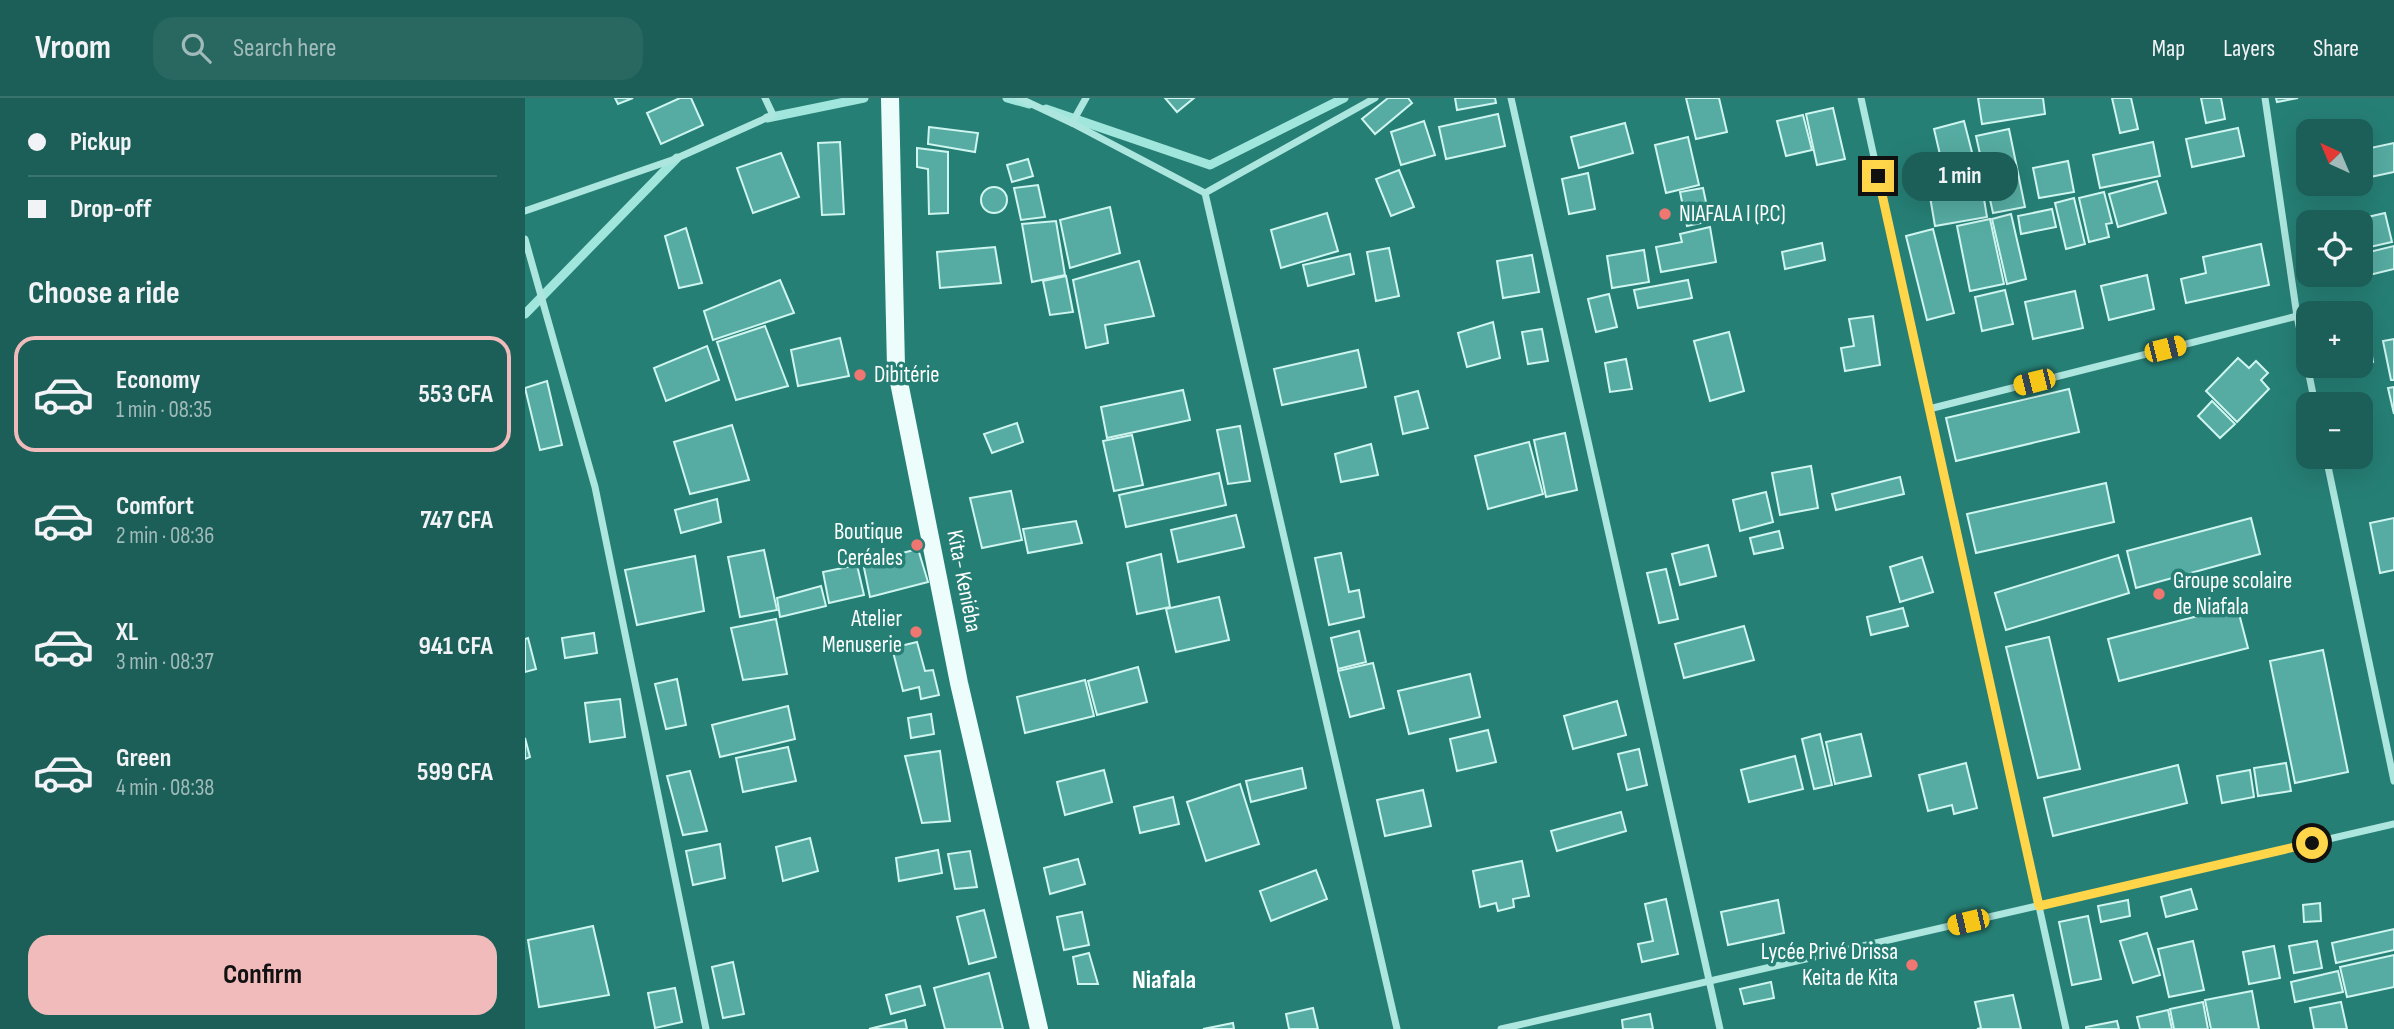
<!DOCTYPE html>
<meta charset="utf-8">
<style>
:root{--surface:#1c5f58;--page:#296861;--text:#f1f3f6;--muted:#a0bbba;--line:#3a746e;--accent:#f0bbba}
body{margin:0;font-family:"Sofia Sans Condensed",sans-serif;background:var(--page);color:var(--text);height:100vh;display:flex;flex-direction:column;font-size:26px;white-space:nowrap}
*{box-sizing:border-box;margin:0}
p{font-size:23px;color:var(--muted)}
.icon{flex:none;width:38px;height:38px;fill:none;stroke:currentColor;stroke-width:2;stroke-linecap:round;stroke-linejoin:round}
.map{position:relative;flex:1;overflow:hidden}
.panel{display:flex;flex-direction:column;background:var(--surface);width:525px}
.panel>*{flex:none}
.banner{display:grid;align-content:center;height:154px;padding:0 28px;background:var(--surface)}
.needle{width:46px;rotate:316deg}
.tools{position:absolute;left:1771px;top:21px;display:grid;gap:14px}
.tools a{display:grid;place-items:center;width:77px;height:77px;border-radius:14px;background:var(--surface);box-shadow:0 7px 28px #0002;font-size:35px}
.end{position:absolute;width:32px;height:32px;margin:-16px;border:9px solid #ffd54a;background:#111;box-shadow:0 0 0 4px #111}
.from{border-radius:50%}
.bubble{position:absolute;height:49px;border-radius:21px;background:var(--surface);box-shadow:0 7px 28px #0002;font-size:23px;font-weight:700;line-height:49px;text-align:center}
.car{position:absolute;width:21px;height:42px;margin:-21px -10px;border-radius:9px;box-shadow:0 0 5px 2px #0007;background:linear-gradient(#f5c518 24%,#345 0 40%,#f5c518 0 76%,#345 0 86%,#f5c518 0)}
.banner b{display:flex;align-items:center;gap:24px;height:66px;font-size:26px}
.banner b+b{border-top:2px solid var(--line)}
.banner i{width:18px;height:18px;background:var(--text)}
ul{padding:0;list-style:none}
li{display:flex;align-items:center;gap:21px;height:116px;margin:0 14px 10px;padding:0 14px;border:4px solid transparent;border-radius:21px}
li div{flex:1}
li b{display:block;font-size:26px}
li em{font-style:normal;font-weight:700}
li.current{border-color:var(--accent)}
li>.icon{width:63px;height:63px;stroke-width:1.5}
h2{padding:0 28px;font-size:32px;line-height:84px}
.primary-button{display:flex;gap:14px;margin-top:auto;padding:14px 28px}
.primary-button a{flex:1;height:80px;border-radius:21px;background:var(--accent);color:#111;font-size:28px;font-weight:700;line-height:80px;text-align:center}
header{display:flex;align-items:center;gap:42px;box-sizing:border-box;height:98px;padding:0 35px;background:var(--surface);border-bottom:2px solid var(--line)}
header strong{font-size:33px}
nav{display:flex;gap:38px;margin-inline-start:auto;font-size:24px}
.search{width:490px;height:63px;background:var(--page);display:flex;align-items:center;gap:18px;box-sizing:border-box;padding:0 24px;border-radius:21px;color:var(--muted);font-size:26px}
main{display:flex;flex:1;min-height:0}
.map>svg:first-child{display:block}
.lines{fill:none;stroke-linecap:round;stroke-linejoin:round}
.stream{stroke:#a1e6dd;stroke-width:9}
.building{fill:#56aca2;stroke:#cff5f0;stroke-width:2}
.minor{stroke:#ace6de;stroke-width:7}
.primary{stroke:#edfdfc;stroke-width:18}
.route{stroke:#ffd54a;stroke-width:9}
.poi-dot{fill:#ef7671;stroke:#267f75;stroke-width:2.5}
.labels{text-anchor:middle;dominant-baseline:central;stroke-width:7;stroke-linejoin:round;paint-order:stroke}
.poi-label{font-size:23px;fill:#fff;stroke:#267f75;text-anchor:start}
.street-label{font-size:23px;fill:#fff;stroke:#267f75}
.quarter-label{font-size:26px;font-weight:bold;fill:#fff;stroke:#267f75}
</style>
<header>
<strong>Vroom</strong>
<div class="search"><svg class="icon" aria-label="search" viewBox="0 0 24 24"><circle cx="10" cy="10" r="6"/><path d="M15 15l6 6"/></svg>Search here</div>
<nav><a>Map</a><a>Layers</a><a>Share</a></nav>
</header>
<main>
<section class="panel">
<div class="banner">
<b><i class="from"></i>Pickup</b>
<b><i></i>Drop-off</b>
</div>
<h2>Choose a ride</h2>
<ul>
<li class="current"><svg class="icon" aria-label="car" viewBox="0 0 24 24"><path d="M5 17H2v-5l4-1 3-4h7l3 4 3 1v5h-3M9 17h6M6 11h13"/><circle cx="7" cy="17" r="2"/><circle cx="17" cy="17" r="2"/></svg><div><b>Economy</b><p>1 min · 08:35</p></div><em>553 CFA</em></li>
<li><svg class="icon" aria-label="car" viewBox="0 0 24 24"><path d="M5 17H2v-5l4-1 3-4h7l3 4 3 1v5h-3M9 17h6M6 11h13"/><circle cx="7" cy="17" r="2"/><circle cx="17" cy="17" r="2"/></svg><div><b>Comfort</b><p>2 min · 08:36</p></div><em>747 CFA</em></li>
<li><svg class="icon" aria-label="car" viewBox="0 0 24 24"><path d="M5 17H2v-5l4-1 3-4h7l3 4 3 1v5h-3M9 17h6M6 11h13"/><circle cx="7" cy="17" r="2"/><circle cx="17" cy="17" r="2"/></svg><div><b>XL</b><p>3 min · 08:37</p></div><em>941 CFA</em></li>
<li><svg class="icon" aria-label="car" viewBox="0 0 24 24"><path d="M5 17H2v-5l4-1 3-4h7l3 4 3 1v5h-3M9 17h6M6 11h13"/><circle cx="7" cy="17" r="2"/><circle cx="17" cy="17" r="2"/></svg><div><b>Green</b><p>4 min · 08:38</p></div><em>599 CFA</em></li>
</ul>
<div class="primary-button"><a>Confirm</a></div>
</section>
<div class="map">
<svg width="1869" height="931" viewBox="0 0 1869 931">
<rect width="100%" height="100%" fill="#267f75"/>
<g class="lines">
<g class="stream">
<polyline points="482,0 504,6"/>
<polyline points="521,11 685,67 819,0"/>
<polyline points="242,20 339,0"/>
<polyline points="0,216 152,60"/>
</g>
</g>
<g class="building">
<polygon points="90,0 108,0 93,6"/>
<polygon points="155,0 166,0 178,27 136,46 122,15"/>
<polygon points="640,0 669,0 652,14"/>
<polygon points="863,0 883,0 887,5 850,36 837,21"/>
<polygon points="930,0 970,0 971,5 932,12"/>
<polygon points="1161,0 1194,0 1202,34 1171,41"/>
<polygon points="1453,0 1518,0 1520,16 1457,26"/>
<polygon points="1587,0 1606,0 1613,31 1595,35"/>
<polygon points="1676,0 1696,0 1700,21 1681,25"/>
<polygon points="1751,0 1773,0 1752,4"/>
<polygon points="1308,10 1320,61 1292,67 1281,16"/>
<polygon points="973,16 980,48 921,61 914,29"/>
<polygon points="1278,17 1287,52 1261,58 1252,23"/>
<polygon points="899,23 910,57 876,67 866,34"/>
<polygon points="1439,23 1451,70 1420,78 1409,31"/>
<polygon points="1100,25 1108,55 1054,70 1046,39"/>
<polygon points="404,29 453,35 450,54 403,46"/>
<polygon points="1713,30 1719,58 1667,69 1661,41"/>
<polygon points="1484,31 1500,109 1468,115 1451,38"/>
<polygon points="1163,39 1174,87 1141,95 1130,47"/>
<polygon points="315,44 319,116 297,117 293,45"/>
<polygon points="1628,44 1635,78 1575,90 1568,57"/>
<polygon points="1869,45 1869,74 1836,81 1836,52"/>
<polygon points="392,50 423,54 423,115 404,116 403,71 392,69"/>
<polygon points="256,55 274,99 228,115 212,70"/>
<polygon points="503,61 508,78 487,84 482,67"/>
<polygon points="1543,63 1549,94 1514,100 1508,70"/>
<polygon points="874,72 889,109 866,118 851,81"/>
<polygon points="1063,75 1070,111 1044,116 1037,81"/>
<polygon points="1456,83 1462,119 1410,128 1404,93"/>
<polygon points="1632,83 1641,115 1593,129 1584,96"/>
<polygon points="513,87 520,119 496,122 489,90"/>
<circle cx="469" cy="102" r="13"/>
<polygon points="1178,90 1185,123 1162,128 1155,94"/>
<polygon points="1579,94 1587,125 1581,126 1584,139 1564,144 1554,100"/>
<polygon points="1549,100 1560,146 1541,151 1530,105"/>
<polygon points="585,109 595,155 545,170 535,122"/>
<polygon points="1527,111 1531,129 1496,136 1493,118"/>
<polygon points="802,115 813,153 756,170 746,132"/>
<polygon points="1860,115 1867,144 1836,151 1836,124 1821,124"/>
<polygon points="1486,116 1501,181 1482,186 1467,121"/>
<polygon points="1465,121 1479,186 1445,193 1432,128"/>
<polygon points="531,123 540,177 507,184 497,126"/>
<polygon points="1185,129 1191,164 1136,174 1131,149 1157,144 1155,136"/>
<polygon points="161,130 177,185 154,190 140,138"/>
<polygon points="1408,131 1429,215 1402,222 1381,138"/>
<polygon points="1297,145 1300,162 1260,171 1257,154"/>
<polygon points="1736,146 1744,187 1661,205 1656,181 1681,175 1678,159"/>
<polygon points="1869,148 1869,171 1836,179 1836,156"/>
<polygon points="470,149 476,185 415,190 412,154"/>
<polygon points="864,150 874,198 851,203 842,154"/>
<polygon points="1119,152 1124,184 1087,190 1082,158"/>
<polygon points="825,156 829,176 783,188 778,167"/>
<polygon points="1007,157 1014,194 978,200 972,163"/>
<polygon points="614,163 629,218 580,227 583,245 561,250 548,182"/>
<polygon points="1622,177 1629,211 1584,222 1576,188"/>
<polygon points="541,178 548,214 525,217 518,183"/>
<polygon points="255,182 269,215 188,242 179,213"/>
<polygon points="1163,182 1167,200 1113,210 1109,192"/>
<polygon points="1480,192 1488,226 1457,233 1450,199"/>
<polygon points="1550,193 1558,230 1508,241 1500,204"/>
<polygon points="1084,196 1092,229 1071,234 1063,201"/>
<polygon points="1348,218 1355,267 1320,273 1316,250 1329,248 1324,221"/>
<polygon points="968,224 975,260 942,269 933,235"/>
<polygon points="240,228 263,288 211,302 192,244"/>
<polygon points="1017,231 1023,263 1003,266 997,234"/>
<polygon points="1204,234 1219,293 1185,303 1169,243"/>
<polygon points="315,240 324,278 273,288 266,252"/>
<polygon points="1844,241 1848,264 1836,266 1836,242"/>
<polygon points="1869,241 1869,282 1866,282 1858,243"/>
<polygon points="182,248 194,282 141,303 129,270"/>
<polygon points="833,252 841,289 757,307 749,271"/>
<polygon points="1713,260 1724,270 1731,263 1743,275 1736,282 1744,291 1712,324 1681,293"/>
<polygon points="1101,261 1107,291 1085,294 1080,265"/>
<polygon points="22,283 37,347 15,352 0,290"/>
<polygon points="1869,289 1869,316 1863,290"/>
<polygon points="1544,291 1554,334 1431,363 1421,320"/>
<polygon points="658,292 665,322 582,340 576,309"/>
<polygon points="893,293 903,330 878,336 870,299"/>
<polygon points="1687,303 1710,326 1695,340 1673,318"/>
<polygon points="492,325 498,344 467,355 459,336"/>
<polygon points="207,327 224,382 165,396 149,344"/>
<polygon points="715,328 725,383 703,386 692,332"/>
<polygon points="1040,335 1052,392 1021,399 1009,342"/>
<polygon points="607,337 618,387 589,393 578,343"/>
<polygon points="1004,344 1018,396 963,411 950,358"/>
<polygon points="846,346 853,377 816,384 810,356"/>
<polygon points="1286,368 1293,410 1255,417 1247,375"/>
<polygon points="694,375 701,407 601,429 594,397"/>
<polygon points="1375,379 1379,396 1311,412 1307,396"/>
<polygon points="1581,385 1589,424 1451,455 1442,416"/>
<polygon points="486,393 497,442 457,450 445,400"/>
<polygon points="1241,394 1248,424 1215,433 1208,402"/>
<polygon points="192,401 196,424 156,435 150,412"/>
<polygon points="711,417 719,449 653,464 646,432"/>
<polygon points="1726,420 1735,456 1611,490 1602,453"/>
<polygon points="1869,420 1869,472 1855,475 1845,425"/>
<polygon points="551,423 557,445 503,455 498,431"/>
<polygon points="1254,433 1258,450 1229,456 1225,440"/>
<polygon points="1183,447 1191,478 1155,487 1147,456"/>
<polygon points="393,451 403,484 345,499 338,465"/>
<polygon points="239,452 252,512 215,519 203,459"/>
<polygon points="816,455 824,494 834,492 839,519 804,527 790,460"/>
<polygon points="636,456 645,509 612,516 602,465"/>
<polygon points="1593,457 1604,495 1481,532 1470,495"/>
<polygon points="170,458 179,513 112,527 100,472"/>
<polygon points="1397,459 1408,494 1375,504 1365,469"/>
<polygon points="332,467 339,497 304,505 298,474"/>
<polygon points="1141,471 1153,521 1134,525 1122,475"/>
<polygon points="296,488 301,508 255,519 252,500"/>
<polygon points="694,499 704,542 651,554 641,511"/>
<polygon points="1712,508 1723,550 1594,583 1583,541"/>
<polygon points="1378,510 1383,528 1346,537 1342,519"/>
<polygon points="251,521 262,576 218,582 206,530"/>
<polygon points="1219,528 1229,562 1159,580 1150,546"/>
<polygon points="834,533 841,564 813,571 806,540"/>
<polygon points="69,535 72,555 40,560 37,540"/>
<polygon points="1524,539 1555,671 1513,680 1481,549"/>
<polygon points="3,540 11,571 0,574 0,541"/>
<polygon points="392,544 400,573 408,572 414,597 396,601 394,589 378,593 367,550"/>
<polygon points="1798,552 1823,674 1770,685 1745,563"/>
<polygon points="848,565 859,610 825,619 813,573"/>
<polygon points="613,569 622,604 572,617 563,583"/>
<polygon points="945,576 955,619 884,636 873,593"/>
<polygon points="152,581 161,627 141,631 130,586"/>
<polygon points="560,582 569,618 500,635 492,599"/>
<polygon points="95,601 100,639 65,644 60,605"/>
<polygon points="1092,603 1101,637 1048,651 1039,618"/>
<polygon points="263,608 270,641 195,659 187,627"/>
<polygon points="406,616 409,636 386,640 383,620"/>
<polygon points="963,632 971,664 932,673 925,641"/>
<polygon points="1295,636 1307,687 1289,691 1277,641"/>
<polygon points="1336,636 1346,678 1310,686 1301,644"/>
<polygon points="0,640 5,659 0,661"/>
<polygon points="263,649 271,683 218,694 211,660"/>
<polygon points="1114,651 1122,687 1102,692 1093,656"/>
<polygon points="415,653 425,723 397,725 380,658"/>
<polygon points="1270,658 1278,691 1224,704 1216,672"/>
<polygon points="1441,665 1452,710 1429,716 1427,707 1403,713 1394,677"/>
<polygon points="1761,665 1766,693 1733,698 1729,670"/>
<polygon points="1653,667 1662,705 1528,738 1519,700"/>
<polygon points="777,670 781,690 726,704 721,683"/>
<polygon points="579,672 587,704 540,717 532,684"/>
<polygon points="1725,672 1729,699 1697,705 1692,678"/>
<polygon points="165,673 182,733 158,737 142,678"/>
<polygon points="715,686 734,746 681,763 662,704"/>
<polygon points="898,692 906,728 860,738 852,702"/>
<polygon points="648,699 654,726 615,735 609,709"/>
<polygon points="1096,714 1101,733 1032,753 1026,733"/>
<polygon points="285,740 293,773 258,783 251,749"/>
<polygon points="195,746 200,780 168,787 161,753"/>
<polygon points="413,752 417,775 374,783 371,760"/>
<polygon points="445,753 452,789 430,791 423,756"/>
<polygon points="553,761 560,786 525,796 519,770"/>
<polygon points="997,763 1004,798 988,801 989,809 973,813 971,805 955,809 948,773"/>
<polygon points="791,772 802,801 746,823 735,793"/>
<polygon points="1666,791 1672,811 1641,819 1636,799"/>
<polygon points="1141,801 1153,856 1117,864 1113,846 1128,843 1120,806"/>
<polygon points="1253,802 1259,835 1203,847 1196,814"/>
<polygon points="1603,802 1605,818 1576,824 1573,808"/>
<polygon points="1795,805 1796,823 1779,824 1778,807"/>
<polygon points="459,812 471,859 444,866 432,819"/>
<polygon points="557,814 564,847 539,852 532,819"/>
<polygon points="1563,818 1576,881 1547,887 1534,824"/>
<polygon points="68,828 84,897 14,909 3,842"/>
<polygon points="1869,831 1869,852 1811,865 1807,845"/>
<polygon points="1622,835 1635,877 1608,885 1595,843"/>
<polygon points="1668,843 1679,892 1644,899 1633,851"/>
<polygon points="1792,843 1797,870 1769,875 1764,848"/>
<polygon points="1749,848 1755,880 1724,886 1718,854"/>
<polygon points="564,855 573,886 553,886 548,859"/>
<polygon points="1869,857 1869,889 1822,899 1815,869"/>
<polygon points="208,864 219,916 198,920 187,869"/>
<polygon points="1813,873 1818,894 1770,904 1766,884"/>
<polygon points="464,875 478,931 420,931 409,890"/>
<polygon points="1246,884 1249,900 1219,906 1215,891"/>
<polygon points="395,888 400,907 366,916 361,897"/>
<polygon points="150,890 157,924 130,930 123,895"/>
<polygon points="1727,893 1734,931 1686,931 1680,902"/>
<polygon points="1488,897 1496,931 1452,931 1456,930 1450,904"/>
<polygon points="1678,904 1683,931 1649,931 1645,911"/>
<polygon points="1816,904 1822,931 1789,931 1785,910"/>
<polygon points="788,910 793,931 764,931 761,916"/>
<polygon points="1643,912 1647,931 1615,931 1612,919"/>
<polygon points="1125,916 1128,931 1098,931 1097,922"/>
<polygon points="380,922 382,931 344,931"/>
<polygon points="1592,923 1594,931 1561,931 1561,929"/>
<polygon points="708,925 709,931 678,931"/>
</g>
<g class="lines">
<g class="minor">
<polyline points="494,0 547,25 680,95 850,0"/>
<polyline points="986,0 1195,931"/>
<polyline points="1336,0 1541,931"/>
<polyline points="1740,0 1772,218 1790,306"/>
<polyline points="547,25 561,0"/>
<polyline points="680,95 872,931"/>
<polyline points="0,113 150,61 248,17 240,0"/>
<polyline points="0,141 70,389 181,931"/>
<polyline points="1404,311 1772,218"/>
<polyline points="1801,359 1869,683"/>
<polyline points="976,931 1869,726"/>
</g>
<polyline class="primary" points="365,0 371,269 434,585 514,931"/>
</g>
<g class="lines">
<polyline class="route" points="1353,78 1514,808 1787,745"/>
</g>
<g class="poi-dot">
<circle cx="1140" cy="116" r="7"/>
<circle cx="335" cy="277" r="7"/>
<circle cx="392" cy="447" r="7"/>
<circle cx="1634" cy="496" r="7"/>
<circle cx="391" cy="534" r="7"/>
<circle cx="1387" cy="867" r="7"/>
</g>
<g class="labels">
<g class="poi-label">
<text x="1154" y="116">NIAFALA I (P.C)</text>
<text x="349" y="277">Dibitérie</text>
<text x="378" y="434" text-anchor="end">Boutique<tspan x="378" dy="26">Ceréales</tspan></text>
<text x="1648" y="483">Groupe scolaire<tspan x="1648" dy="26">de Niafala</tspan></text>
<text x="377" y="521" text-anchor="end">Atelier<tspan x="377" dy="26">Menuserie</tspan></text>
<text x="1373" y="854" text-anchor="end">Lycée Privé Drissa<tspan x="1373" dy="26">Keita de Kita</tspan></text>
</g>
<g class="street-label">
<text transform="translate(439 483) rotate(79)">Kita- Keniéba</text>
</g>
<g class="quarter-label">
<text x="639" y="882">Niafala</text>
</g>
</g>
</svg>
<div class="tools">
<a><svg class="needle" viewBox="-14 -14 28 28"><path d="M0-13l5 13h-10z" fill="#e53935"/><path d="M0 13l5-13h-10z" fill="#a0bbba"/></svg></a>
<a><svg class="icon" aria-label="locate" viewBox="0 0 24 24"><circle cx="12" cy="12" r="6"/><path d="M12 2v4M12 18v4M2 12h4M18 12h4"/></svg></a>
<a>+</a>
<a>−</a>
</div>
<i class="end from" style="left:1787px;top:745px"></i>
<i class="end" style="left:1353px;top:78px"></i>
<div class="bubble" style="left:1377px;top:54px;width:116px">1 min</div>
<i class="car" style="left:1640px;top:251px;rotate:76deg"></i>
<i class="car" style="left:1509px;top:284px;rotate:256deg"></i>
<i class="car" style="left:1443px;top:824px;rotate:257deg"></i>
</div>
</main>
